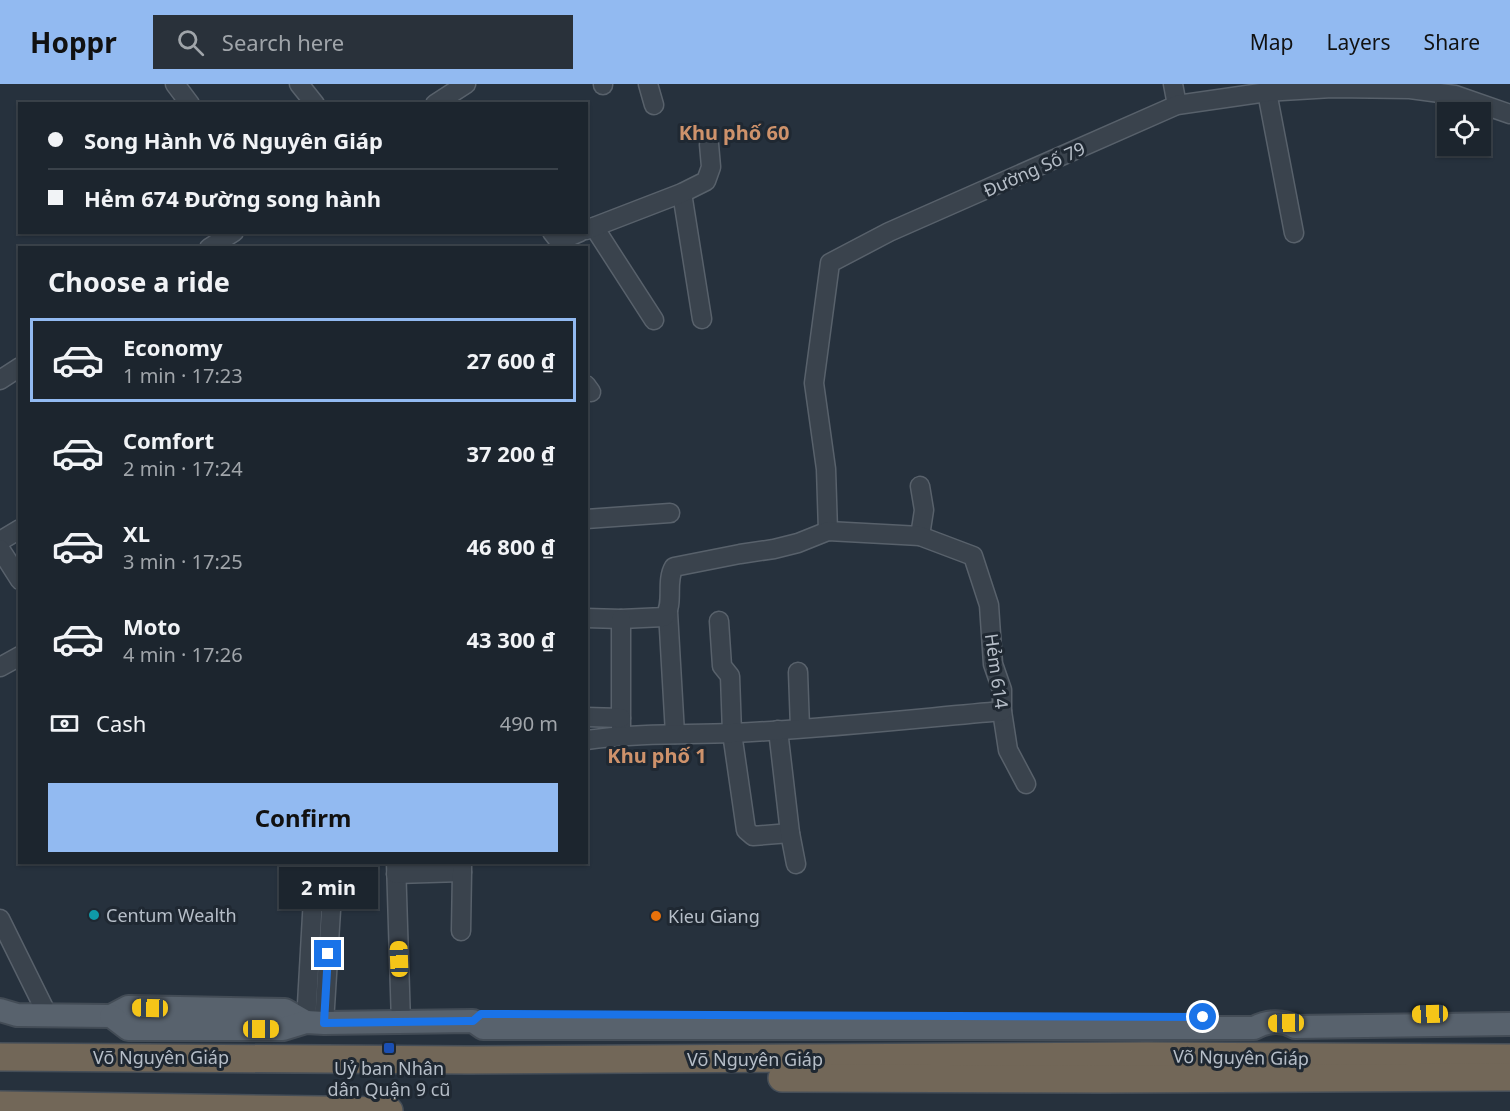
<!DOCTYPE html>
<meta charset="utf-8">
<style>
:root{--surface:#1c252e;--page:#29313a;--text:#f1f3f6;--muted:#a0a5aa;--line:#3a424a;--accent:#92baf1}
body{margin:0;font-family:"Noto Sans",sans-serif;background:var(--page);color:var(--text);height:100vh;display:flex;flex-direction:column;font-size:22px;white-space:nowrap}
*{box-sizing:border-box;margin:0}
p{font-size:20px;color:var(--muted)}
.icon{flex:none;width:33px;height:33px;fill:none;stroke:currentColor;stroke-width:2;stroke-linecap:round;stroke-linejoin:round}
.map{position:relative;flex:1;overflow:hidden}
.details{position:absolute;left:18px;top:162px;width:570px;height:618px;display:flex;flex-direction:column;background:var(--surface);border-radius:0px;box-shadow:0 2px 4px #0004,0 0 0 2px var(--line)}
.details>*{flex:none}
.banner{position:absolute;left:18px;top:18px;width:570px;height:132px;border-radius:0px;box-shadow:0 2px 4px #0004,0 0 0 2px var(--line);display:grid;align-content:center;height:132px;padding:0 30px;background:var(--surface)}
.controls{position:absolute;left:1437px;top:18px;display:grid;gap:12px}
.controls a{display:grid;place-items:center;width:54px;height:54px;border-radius:0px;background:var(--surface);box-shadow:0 2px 4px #0004,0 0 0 2px var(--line);font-size:30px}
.end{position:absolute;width:27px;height:27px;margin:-14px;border:8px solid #1a73e8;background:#fff;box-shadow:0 0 0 3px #fff}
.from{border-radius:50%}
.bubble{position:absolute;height:42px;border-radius:0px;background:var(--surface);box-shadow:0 2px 4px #0004,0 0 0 2px var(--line);font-size:20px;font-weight:700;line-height:42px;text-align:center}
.car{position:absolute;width:18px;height:36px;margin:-18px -9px;border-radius:8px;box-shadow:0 0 4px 2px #0007;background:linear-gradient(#f5c518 24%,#345 0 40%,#f5c518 0 76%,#345 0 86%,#f5c518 0)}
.banner b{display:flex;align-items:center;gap:21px;height:57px;font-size:22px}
.banner b+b{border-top:2px solid var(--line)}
.banner i{width:15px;height:15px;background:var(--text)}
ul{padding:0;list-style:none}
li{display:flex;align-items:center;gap:18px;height:84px;margin:0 12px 9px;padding:0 18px;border:3px solid transparent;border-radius:0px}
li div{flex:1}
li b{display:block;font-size:22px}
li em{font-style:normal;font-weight:700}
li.active{border-color:var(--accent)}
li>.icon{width:54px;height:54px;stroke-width:1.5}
h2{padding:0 30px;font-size:27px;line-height:72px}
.pay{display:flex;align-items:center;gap:15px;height:66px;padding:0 30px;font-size:22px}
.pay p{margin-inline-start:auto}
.action{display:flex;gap:12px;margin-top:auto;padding:12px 30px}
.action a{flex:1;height:69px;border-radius:0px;background:var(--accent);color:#111;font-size:24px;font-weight:700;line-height:69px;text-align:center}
header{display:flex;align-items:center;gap:36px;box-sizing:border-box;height:84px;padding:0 30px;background:var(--accent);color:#111}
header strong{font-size:28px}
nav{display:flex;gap:33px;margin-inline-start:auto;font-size:21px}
.search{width:420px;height:54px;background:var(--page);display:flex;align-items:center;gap:15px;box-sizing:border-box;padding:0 21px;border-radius:0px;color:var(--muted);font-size:22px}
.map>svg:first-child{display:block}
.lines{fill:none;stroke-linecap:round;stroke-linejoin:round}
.minor-casing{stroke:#58616b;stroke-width:21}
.major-casing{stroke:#434c56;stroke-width:26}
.highway-casing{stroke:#454e58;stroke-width:30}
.minor{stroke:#3a434d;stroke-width:18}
.major{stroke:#58626d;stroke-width:22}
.highway{stroke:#726758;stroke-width:27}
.route{stroke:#1a73e8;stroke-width:8}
.culture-dot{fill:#0f9aa8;stroke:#1f2832;stroke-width:2}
.food-dot{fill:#e8710a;stroke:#1f2832;stroke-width:2}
.transit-dot{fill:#1a4fb4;stroke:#1f2832;stroke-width:2}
.labels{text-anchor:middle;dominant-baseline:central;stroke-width:6;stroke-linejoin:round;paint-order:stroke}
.street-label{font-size:18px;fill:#b6bec8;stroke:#1f2832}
.poi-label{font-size:18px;fill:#b6bec8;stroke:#1f2832;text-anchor:start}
.neighbourhood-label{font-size:20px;font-weight:bold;fill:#ce926b;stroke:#1f2832}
</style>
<header>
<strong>Hoppr</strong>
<div class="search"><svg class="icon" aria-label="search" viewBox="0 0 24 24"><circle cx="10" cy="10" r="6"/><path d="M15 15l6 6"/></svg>Search here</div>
<nav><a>Map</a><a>Layers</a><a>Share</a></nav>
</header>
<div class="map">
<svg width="1510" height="1027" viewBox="0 0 1510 1027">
<rect width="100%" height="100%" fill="#26313d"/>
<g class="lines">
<defs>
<g id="minor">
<polyline points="175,0 190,20"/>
<polyline points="299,0 315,20"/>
<polyline points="603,0 603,1"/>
<polyline points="648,0 654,21"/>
<polyline points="1173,0 1177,21"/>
<polyline points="1267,8 1294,149"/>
<polyline points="435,20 466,0"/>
<polyline points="682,109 702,235"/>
<polyline points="594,143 654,236"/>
<polyline points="586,146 682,109 706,97 711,83 709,60"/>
<polyline points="552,148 559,157 580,148"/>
<polyline points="209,164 234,148"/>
<polyline points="0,296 20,283"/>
<polyline points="586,301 591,308"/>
<polyline points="920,402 924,426 920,452"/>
<polyline points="586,435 670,429"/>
<polyline points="828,447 826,385 814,299 830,179 889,148 1177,21 1267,8 1332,4 1410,5 1455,11 1510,30"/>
<polyline points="0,457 20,445"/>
<polyline points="0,465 20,496"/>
<polyline points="668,528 675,650"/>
<path d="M 586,534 L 621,535 L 664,533 C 675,520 665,498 674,483 L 740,470 L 774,465 L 798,459 L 828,447 L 920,452 L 973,472 L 989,521 L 993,580 L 1002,606 L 1002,627 L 1008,666 L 1026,700"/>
<polyline points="621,535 621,651"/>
<polyline points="719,537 722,582 730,592 732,649 746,746 753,752 790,749"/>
<polyline points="0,583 20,572"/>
<polyline points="798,588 800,644"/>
<polyline points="586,633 621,634"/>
<polyline points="778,646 790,749 796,780"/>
<path d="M 586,656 C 635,649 684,651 733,649 C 823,645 912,635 1002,627"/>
<polyline points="396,778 401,939"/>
<polyline points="396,790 462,788 462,778"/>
<polyline points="0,835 47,930"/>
<polyline points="461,847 462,788"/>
<polyline points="306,938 315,778"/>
<polyline points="324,939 334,778"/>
</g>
<g id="major">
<polyline points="0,926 17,931 111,932 128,923 285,926 306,938"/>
<path d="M 111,932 L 128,945 L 283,945 L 306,938 L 324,939 L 473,937 L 483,944 L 1254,944 C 1267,937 1282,936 1295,943 L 1510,940"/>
</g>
<g id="highway">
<polyline points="0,973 469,976 1147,972 1510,974"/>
<polyline points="782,994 1103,995 1510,993"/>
<polyline points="0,1021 389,1027"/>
</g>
</defs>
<use href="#minor" class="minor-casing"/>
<use href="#major" class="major-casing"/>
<use href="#highway" class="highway-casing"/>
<use href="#minor" class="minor"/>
<use href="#major" class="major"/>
<use href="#highway" class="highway"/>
</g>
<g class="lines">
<polyline class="route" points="328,870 324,939 468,937 473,937 481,930 1203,933"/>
</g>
<circle class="culture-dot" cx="94" cy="831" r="6"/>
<circle class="food-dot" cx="656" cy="832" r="6"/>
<rect class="transit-dot" x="383" y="958" width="12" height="12" rx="3"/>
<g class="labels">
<g class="street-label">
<text transform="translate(1034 85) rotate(-24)">Đường Số 79</text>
<text transform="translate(997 587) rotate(82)">Hẻm 614</text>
<text x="161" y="973">Võ Nguyên Giáp</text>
<text transform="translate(1241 973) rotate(1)">Võ Nguyên Giáp</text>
<text x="755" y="975">Võ Nguyên Giáp</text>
</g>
<g class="poi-label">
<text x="106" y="831">Centum Wealth</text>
<text x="668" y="832">Kieu Giang</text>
<text x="389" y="984" text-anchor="middle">Uỷ ban Nhân<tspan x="389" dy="21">dân Quận 9 cũ</tspan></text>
</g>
<g class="neighbourhood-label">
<text x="734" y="48">Khu phố 60</text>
<text x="657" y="671">Khu phố 1</text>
</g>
</g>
</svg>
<div class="controls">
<a><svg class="icon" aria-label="locate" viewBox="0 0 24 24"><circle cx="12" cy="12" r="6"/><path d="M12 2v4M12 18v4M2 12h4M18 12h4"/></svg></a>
</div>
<i class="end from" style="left:1203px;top:933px"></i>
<i class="end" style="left:328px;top:870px"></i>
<div class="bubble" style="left:279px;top:783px;width:99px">2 min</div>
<i class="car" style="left:399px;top:875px;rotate:358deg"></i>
<i class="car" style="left:150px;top:924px;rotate:271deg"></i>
<i class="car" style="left:1430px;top:930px;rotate:268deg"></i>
<i class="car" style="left:1286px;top:939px;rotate:269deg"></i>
<i class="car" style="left:261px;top:945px;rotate:90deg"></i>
<div class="banner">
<b><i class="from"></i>Song Hành Võ Nguyên Giáp</b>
<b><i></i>Hẻm 674 Đường song hành</b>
</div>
<section class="details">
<h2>Choose a ride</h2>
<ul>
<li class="active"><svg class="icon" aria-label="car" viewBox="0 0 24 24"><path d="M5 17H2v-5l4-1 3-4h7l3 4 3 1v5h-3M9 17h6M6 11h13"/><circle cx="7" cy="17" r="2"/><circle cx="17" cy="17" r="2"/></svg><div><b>Economy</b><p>1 min · 17:23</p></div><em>27 600 ₫</em></li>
<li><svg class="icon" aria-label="car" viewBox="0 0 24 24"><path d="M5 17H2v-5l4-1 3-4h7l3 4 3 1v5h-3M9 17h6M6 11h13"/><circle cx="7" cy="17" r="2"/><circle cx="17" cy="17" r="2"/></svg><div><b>Comfort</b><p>2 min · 17:24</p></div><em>37 200 ₫</em></li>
<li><svg class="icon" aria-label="car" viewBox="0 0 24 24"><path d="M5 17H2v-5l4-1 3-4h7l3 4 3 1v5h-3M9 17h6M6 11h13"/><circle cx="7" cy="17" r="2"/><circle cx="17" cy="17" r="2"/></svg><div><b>XL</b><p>3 min · 17:25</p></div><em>46 800 ₫</em></li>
<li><svg class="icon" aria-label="car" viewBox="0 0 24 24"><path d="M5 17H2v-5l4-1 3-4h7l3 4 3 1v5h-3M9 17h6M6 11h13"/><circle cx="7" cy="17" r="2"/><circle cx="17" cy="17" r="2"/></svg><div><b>Moto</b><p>4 min · 17:26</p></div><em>43 300 ₫</em></li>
</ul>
<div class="pay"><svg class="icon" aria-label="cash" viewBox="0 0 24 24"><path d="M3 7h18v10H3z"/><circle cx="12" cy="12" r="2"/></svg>Cash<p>490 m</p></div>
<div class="action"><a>Confirm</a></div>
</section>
</div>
